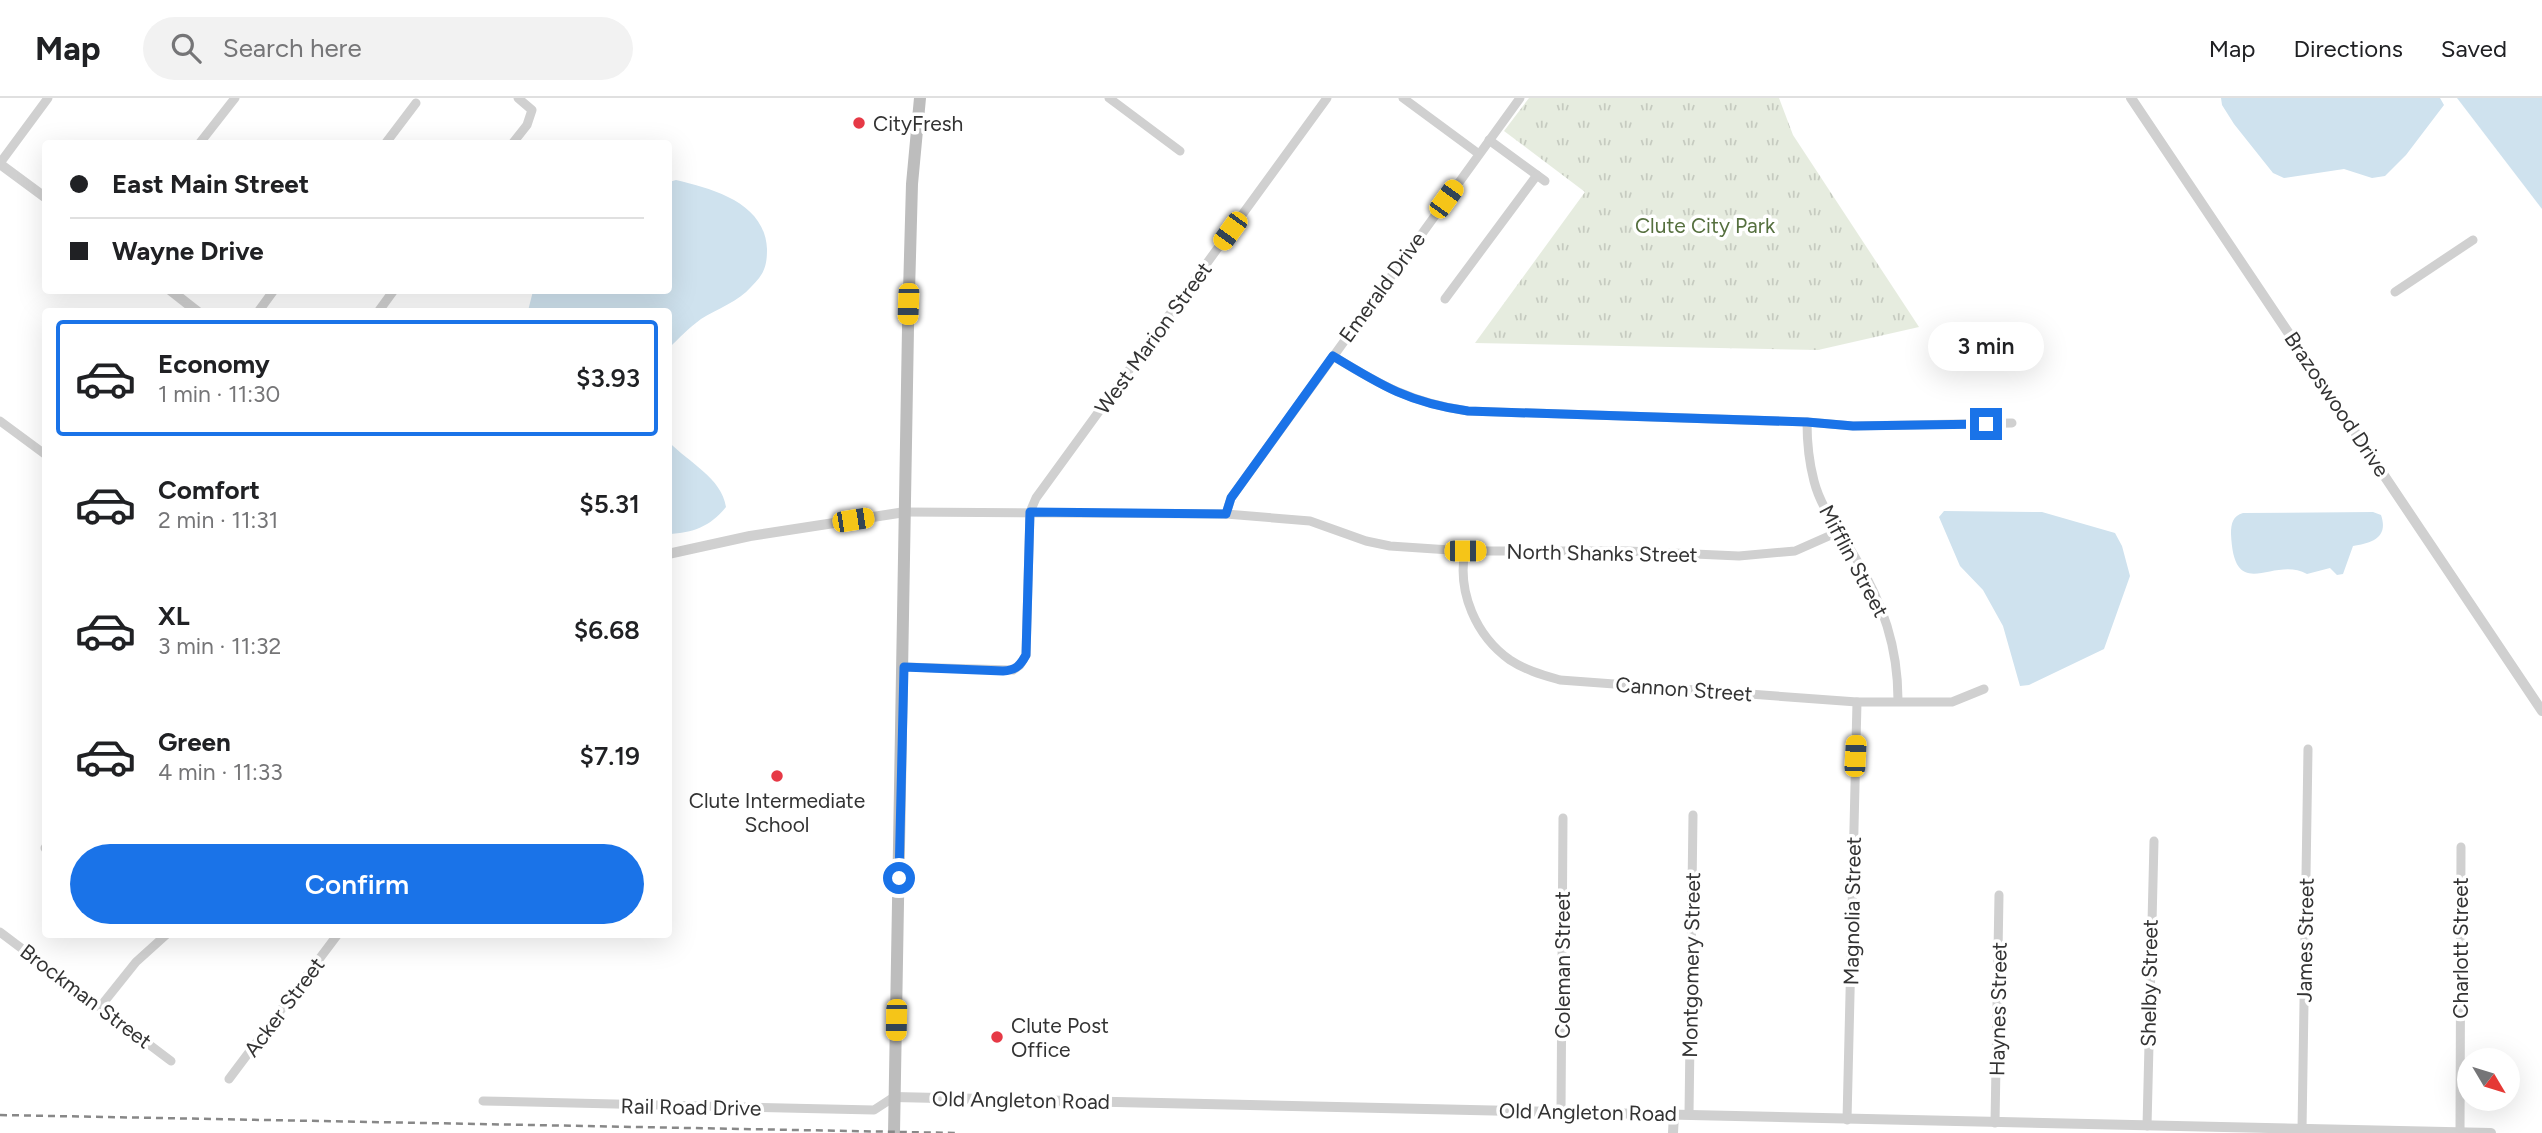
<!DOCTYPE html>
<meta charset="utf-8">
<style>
:root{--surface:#fff;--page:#f2f2f2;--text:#202124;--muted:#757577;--line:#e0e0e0;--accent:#1a73e8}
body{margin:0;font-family:Figtree,sans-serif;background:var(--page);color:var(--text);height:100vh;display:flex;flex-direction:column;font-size:26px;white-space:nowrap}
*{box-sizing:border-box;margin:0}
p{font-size:23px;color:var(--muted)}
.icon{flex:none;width:38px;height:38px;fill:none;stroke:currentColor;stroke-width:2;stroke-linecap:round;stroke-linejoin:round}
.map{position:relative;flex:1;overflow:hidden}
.details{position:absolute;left:42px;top:210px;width:630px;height:630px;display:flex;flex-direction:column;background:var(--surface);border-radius:7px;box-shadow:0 7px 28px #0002}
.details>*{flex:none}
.hud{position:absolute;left:42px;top:42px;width:630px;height:154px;border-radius:7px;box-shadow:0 7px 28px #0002;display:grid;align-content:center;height:154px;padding:0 28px;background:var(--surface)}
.needle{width:46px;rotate:128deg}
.buttons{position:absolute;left:2457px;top:950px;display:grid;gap:14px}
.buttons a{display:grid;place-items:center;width:63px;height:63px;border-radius:50%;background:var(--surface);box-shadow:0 7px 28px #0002;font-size:35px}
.end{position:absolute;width:32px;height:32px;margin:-16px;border:9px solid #1a73e8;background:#fff;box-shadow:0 0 0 4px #fff}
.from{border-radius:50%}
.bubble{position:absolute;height:49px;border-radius:24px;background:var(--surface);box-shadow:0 7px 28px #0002;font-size:23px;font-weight:600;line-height:49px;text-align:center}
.car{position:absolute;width:21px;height:42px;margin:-21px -10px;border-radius:9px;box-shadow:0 0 5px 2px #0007;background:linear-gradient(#f5c518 24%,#345 0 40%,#f5c518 0 76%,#345 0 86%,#f5c518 0)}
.hud b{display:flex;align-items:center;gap:24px;height:66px;font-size:26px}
.hud b+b{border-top:2px solid var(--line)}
.hud i{width:18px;height:18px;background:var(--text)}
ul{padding:12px 0 0;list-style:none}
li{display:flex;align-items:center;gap:21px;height:116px;margin:0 14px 10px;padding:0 14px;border:4px solid transparent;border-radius:7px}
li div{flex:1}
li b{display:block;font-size:26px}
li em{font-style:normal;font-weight:600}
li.active{border-color:var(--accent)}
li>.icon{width:63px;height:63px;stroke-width:1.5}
.action{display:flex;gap:14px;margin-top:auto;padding:14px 28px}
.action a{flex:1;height:80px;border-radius:42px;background:var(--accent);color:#fff;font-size:28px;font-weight:600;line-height:80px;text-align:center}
header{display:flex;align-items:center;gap:42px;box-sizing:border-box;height:98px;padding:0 35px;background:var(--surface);border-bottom:2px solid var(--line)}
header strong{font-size:33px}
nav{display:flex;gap:38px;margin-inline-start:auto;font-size:24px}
.search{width:490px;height:63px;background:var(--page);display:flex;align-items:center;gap:18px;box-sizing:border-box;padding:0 24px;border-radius:38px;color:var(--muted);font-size:26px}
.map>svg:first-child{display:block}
.park{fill:url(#park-tufts)}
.water{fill:#cfe2ee}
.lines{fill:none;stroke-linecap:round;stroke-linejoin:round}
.minor{stroke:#d0d0d0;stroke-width:9}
.tertiary{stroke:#d0d0d0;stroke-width:10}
.secondary{stroke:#bdbdbd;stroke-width:12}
.rail{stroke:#888;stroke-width:2.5;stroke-dasharray:7 5;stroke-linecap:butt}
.route{stroke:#1a73e8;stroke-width:9}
.poi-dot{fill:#e63946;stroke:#fff;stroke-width:2.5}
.labels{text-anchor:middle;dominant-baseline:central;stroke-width:7;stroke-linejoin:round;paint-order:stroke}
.poi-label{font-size:21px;fill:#333;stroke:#fff;text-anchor:start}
.park-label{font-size:21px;fill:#56703f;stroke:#fff}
.street-label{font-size:21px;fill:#333;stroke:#fff}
</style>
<header>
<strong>Map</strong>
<div class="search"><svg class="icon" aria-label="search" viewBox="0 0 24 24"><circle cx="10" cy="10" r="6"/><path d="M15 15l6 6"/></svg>Search here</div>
<nav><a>Map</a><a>Directions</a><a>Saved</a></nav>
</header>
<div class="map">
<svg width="2542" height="1035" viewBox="0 0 2542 1035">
<defs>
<pattern id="park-tufts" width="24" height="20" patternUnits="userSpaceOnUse" patternTransform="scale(1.75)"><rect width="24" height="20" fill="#e6ecdf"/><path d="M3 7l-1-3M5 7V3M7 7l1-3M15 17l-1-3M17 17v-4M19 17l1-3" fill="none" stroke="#c6cbc0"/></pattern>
</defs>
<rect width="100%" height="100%" fill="#fff"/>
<polygon class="park" points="1529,0 1779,0 1793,37 1919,229 1818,252 1475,245 1585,94 1504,33"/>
<g class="water">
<polygon points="2221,0 2440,0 2444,7 2406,57 2385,78 2372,80 2344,71 2284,80 2273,75 2234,26 2222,7"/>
<polygon points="2457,0 2542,0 2542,111"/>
<path d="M 676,82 C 714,91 765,105 767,151 C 767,169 764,176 751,189 C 739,203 717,211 701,221 C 690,229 679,240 669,250 L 668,214 L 528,213 L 533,193 L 668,192 L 669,84 Z"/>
<path d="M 669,344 C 688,364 722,380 726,409 C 711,428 693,435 669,436 Z"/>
<polygon points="1944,413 2042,414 2115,435 2122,448 2130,478 2104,551 2029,587 2020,588 2003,528 1983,492 1960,468 1939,419"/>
<path d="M 2373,414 L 2381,417 C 2389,440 2371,445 2353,448 L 2343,476 L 2337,477 L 2330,470 L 2307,476 C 2273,457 2234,507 2231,436 C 2231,425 2233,418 2243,415 Z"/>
</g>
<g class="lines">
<g class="minor">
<polyline points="1109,0 1180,53"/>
<polyline points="1403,0 1479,56"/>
<polyline points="1489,42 1545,83"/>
<polyline points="199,46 235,0"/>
<polyline points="385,46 416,5"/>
<polyline points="512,46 527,27 532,12 518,0"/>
<polyline points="0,65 48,0"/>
<polyline points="2395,194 2473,142"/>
<polyline points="1445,201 1537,77"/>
<polyline points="258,214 274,192"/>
<polyline points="378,214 394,192"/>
<path d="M 1333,258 C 1380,287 1412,305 1468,313 L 1807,324 L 1853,328 L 2012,325"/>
<polyline points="0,323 46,357"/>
<path d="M 1807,324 C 1807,344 1809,364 1814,383 C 1821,411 1841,435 1855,459 C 1883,505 1898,549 1898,602"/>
<polyline points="905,414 1226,416 1310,423 1366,443 1390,448 1465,453 1628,453 1739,458 1795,453 1838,434"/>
<polyline points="1226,416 1231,400 1520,0"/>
<path d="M 1465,453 C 1457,494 1476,538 1510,562 C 1525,572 1543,577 1560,582 L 1857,604 L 1952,604 L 1984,591"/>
<polyline points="904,569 1013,572 1020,567 1026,557 1030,414 1036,400 1327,0"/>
<polyline points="45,750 46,750"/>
<polyline points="0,834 171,963"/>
<polyline points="100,909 136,864 167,836"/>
<polyline points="229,981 338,836"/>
<polyline points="483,1003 874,1012 894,999"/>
<polyline points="1561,1014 1563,720"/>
<polyline points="1689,1016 1693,717"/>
<polyline points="1847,1022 1857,604"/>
<polyline points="1995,1025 1999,797"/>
<polyline points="2147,1028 2154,743"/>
<polyline points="2302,1032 2308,651"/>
<polyline points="2460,1034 2461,749"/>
</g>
<g class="tertiary">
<polyline points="2131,0 2542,613"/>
<polyline points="0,66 46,100"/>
<polyline points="170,192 198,214"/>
<polyline points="668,456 750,438 905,414"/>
<polyline points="894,999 2491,1035"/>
<polyline points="1673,1035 1674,1016"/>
</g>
<polyline class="secondary" points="894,1035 908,230 912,86 920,0"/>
<polyline class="rail" points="0,1017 956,1035"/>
</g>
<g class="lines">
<path class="route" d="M 899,780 L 904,569 L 1003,573 C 1016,572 1020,568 1026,557 L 1030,414 L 1226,416 L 1231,400 L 1333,258 C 1382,288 1410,305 1468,313 L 1807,324 L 1853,328 L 1986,326"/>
</g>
<g class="poi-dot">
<circle cx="859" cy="25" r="7"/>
<circle cx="777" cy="678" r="7"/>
<circle cx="997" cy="939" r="7"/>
</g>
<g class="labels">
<g class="poi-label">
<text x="873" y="25">CityFresh</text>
<text x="777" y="702" text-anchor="middle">Clute Intermediate<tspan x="777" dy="24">School</tspan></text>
<text x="1011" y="927">Clute Post<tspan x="1011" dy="24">Office</tspan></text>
</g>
<g class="park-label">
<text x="1705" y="127">Clute City Park</text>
</g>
<g class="street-label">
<text transform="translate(1382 189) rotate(-54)">Emerald Drive</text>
<text transform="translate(1153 240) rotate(-54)">West Marion Street</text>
<text transform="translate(2337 306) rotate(56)">Brazoswood Drive</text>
<text transform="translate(1602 455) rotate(1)">North Shanks Street</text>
<text transform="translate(1854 463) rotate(62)">Mifflin Street</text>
<text transform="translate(1684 591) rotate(4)">Cannon Street</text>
<text transform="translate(1852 813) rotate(-89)">Magnolia Street</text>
<text transform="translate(2305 842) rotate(-89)">James Street</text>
<text transform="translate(2460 850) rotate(-90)">Charlott Street</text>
<text transform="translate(1562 867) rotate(-90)">Coleman Street</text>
<text transform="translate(1691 867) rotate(-89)">Montgomery Street</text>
<text transform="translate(2149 885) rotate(-89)">Shelby Street</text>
<text transform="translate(86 898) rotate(37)">Brockman Street</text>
<text transform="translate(284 909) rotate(-53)">Acker Street</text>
<text transform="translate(1998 911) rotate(-89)">Haynes Street</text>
<text transform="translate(1021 1002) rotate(1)">Old Angleton Road</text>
<text transform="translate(691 1009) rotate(1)">Rail Road Drive</text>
<text transform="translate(1588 1014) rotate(1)">Old Angleton Road</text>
</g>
</g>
</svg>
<div class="buttons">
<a><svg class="needle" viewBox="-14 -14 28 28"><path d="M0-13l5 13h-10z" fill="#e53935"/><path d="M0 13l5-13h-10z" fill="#757577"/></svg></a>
</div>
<i class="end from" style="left:899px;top:780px"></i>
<i class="end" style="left:1986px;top:326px"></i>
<div class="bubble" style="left:1928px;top:224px;width:116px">3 min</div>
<i class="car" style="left:1446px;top:101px;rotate:36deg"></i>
<i class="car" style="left:1230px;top:133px;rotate:216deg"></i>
<i class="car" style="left:908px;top:206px;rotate:182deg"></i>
<i class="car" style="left:853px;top:422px;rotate:81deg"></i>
<i class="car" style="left:1465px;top:453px;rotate:90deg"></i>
<i class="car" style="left:1855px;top:658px;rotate:3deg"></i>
<i class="car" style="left:896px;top:922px;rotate:181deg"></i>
<div class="hud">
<b><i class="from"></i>East Main Street</b>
<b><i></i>Wayne Drive</b>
</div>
<section class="details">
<ul>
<li class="active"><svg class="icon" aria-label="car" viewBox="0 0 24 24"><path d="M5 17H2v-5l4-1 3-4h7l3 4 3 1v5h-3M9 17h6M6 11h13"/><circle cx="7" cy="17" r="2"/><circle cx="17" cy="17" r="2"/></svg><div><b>Economy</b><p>1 min · 11:30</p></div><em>$3.93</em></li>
<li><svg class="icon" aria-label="car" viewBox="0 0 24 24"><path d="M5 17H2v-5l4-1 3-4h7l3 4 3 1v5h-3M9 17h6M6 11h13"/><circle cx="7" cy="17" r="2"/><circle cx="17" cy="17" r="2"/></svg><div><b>Comfort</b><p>2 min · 11:31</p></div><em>$5.31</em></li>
<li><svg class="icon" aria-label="car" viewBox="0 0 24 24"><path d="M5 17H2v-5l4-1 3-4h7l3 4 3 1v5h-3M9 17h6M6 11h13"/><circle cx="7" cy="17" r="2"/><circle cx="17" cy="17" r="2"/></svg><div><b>XL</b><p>3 min · 11:32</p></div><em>$6.68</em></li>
<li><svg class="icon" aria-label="car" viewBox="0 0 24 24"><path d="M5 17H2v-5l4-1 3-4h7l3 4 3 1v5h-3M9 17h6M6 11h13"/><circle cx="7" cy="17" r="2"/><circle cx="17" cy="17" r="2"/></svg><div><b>Green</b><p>4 min · 11:33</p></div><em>$7.19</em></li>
</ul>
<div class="action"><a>Confirm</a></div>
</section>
</div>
